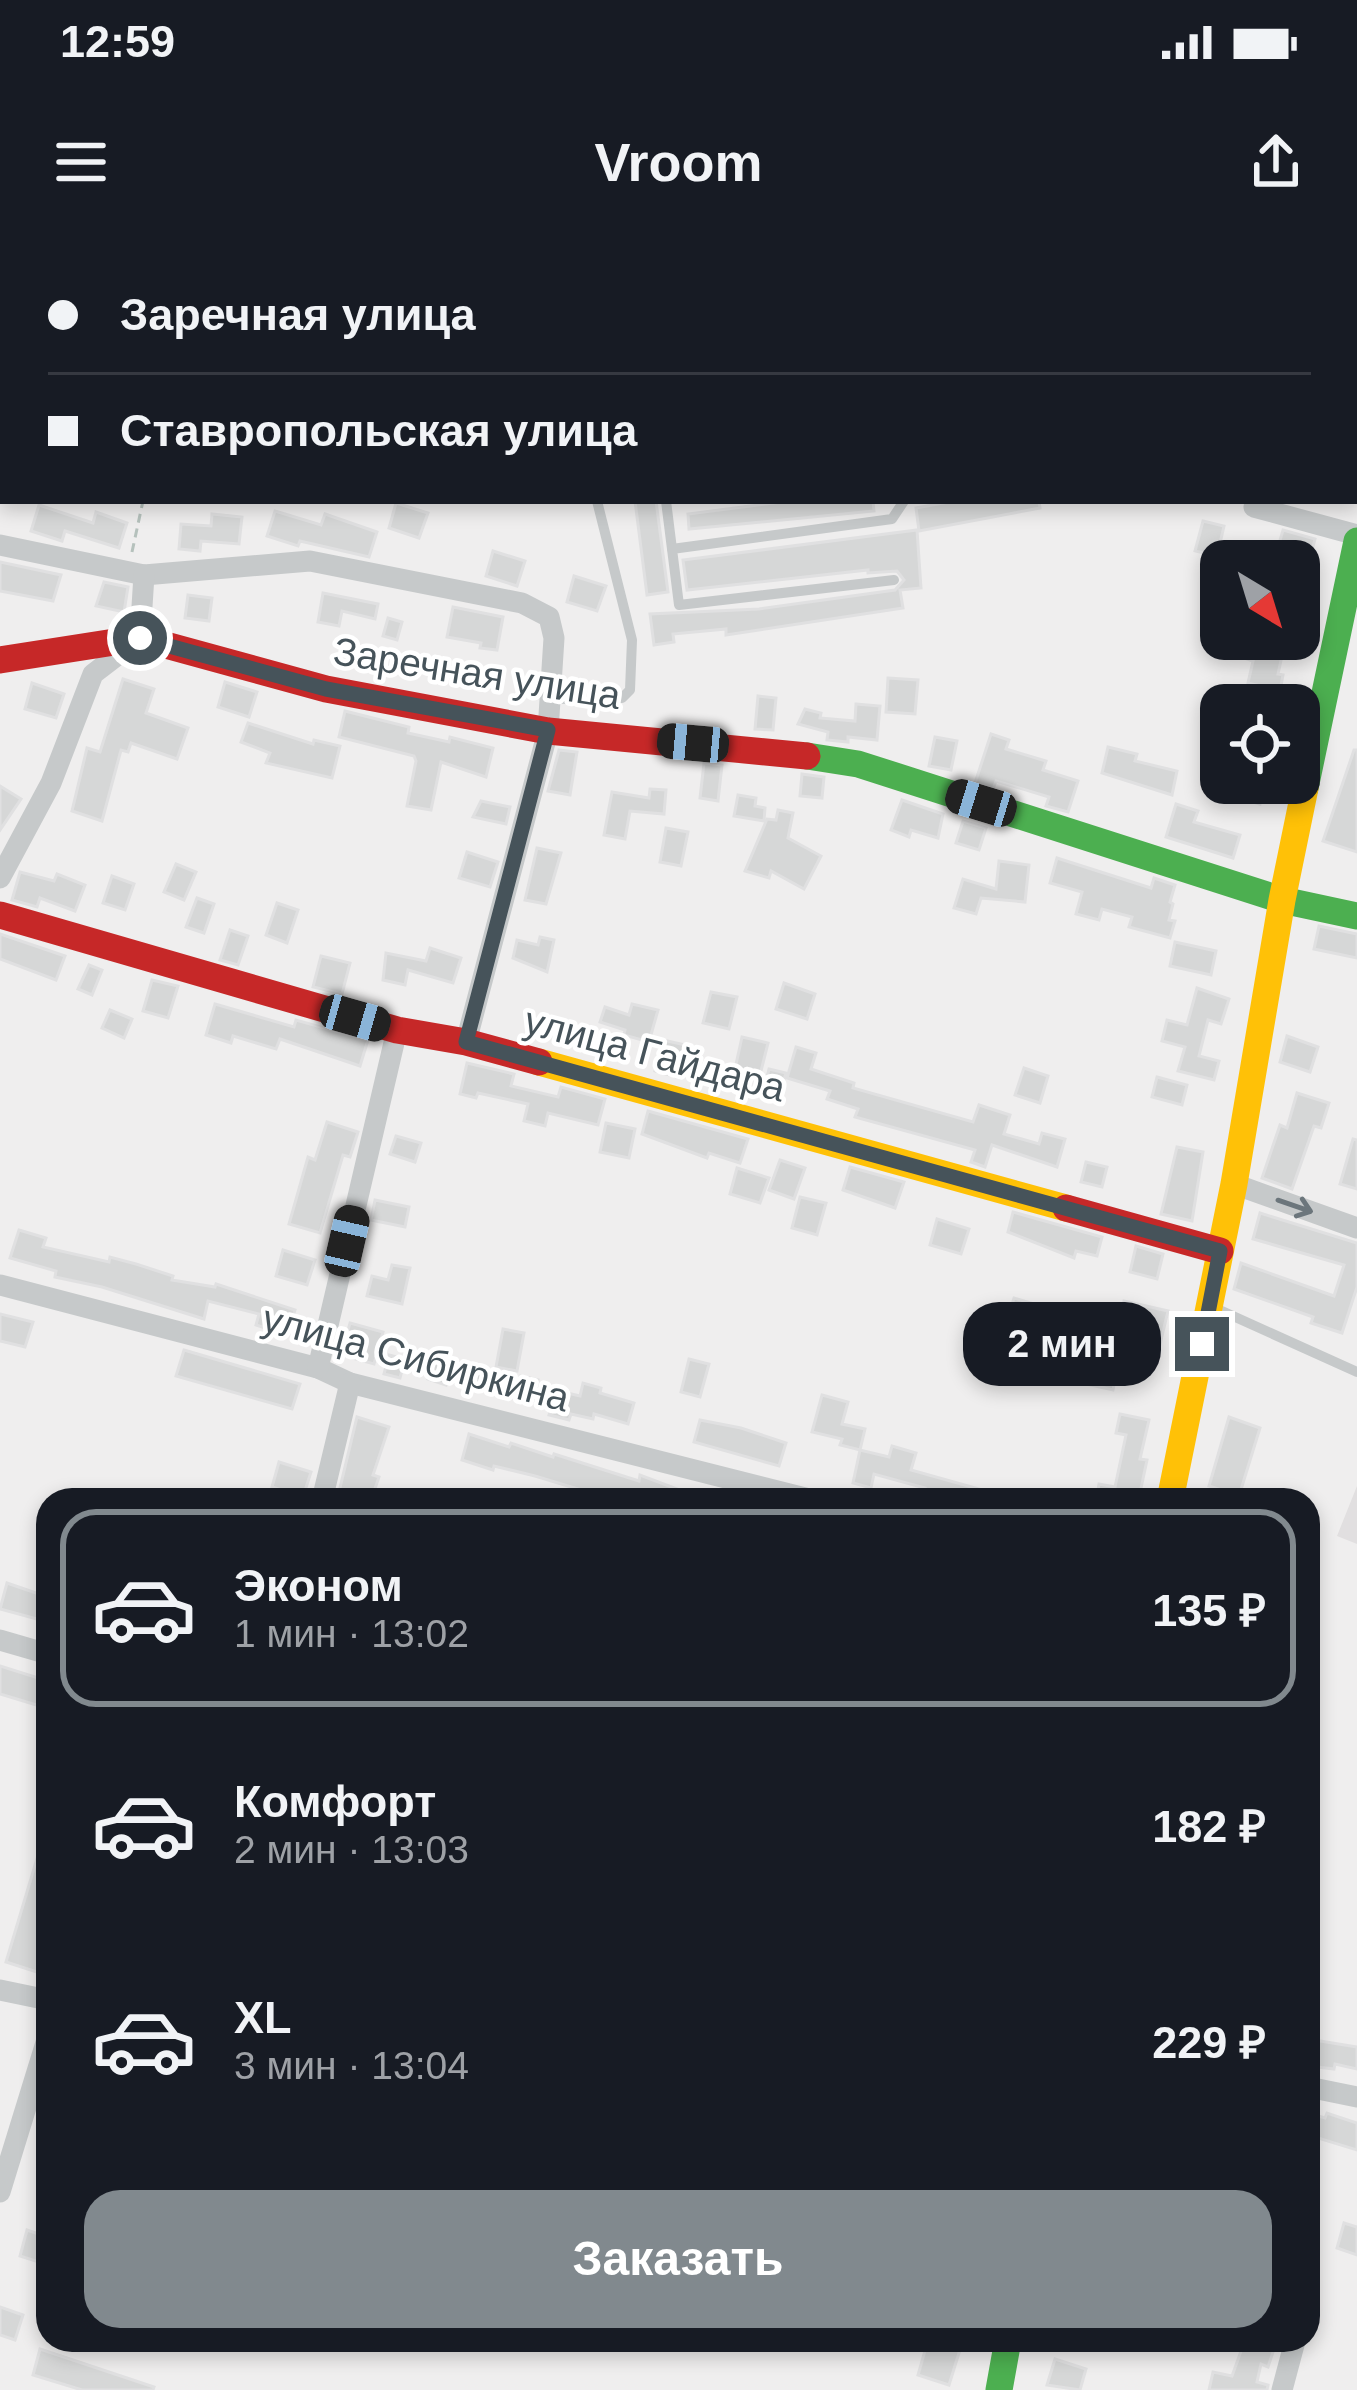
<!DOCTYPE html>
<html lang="ru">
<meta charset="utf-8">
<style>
:root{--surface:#171b24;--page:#242831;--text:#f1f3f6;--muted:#9ea1a6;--line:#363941;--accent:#81898e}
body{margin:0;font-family:Arial,sans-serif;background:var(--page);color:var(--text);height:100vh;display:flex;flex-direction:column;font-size:45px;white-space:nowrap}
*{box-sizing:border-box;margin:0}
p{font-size:39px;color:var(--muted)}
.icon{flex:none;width:66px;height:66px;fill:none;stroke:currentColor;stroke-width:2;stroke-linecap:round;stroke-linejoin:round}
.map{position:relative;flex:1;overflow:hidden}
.details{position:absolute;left:36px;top:1248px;width:1284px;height:864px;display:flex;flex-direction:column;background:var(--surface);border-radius:36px;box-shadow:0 6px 18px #0003}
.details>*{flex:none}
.guide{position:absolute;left:0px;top:0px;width:1359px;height:264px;box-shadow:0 6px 18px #0003;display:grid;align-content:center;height:264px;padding:0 48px;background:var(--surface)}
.needle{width:78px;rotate:142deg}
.controls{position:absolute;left:1200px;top:300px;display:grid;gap:24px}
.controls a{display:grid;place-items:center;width:120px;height:120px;border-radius:24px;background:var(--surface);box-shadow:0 6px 18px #0003;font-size:60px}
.end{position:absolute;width:54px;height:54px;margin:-27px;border:15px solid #46535a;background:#fff;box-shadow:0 0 0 6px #fff}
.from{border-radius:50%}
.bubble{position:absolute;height:84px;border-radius:36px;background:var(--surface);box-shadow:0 6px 18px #0003;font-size:39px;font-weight:700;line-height:84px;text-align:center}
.car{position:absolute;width:36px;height:72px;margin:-36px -18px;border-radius:15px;box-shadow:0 0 9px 3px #0007;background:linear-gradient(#222 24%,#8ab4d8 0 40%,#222 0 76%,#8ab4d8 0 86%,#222 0)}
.guide b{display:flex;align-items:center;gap:42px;height:114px;font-size:45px}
.guide b+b{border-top:3px solid var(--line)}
.guide i{width:30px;height:30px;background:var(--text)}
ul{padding:21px 0 0;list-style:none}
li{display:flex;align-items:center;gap:36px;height:198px;margin:0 24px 18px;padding:0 24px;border:6px solid transparent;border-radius:36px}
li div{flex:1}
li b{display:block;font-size:45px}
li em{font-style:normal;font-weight:700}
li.active{border-color:var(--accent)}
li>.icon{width:108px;height:108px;stroke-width:1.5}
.primary-button{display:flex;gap:24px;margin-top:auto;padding:24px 48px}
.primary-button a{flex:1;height:138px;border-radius:36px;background:var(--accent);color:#fff;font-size:48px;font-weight:700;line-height:138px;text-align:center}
.status{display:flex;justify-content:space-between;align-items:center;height:84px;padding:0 60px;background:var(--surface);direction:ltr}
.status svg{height:33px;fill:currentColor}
header{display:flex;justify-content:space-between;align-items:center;height:156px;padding:0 48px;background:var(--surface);font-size:54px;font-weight:700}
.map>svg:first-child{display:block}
.education{fill:#e1dfe0}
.water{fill:#a8e4ea}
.building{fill:#d6d7d7;stroke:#e0e0e1;stroke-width:3}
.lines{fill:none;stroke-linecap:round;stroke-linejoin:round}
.path{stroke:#b5c1bc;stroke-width:3;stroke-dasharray:9 6;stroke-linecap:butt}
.lane{stroke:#c6c9ca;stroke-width:10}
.street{stroke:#c6c9ca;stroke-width:21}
.fast{stroke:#4caf50;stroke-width:27}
.slow{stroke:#ffc107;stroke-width:27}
.jam{stroke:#c62828;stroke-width:27}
.oneway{stroke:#6c767c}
.route{stroke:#46535a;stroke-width:15}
.labels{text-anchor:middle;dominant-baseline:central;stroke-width:9;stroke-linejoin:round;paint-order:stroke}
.street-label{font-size:39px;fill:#46535a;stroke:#fff}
</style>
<div class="status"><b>12:59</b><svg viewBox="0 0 49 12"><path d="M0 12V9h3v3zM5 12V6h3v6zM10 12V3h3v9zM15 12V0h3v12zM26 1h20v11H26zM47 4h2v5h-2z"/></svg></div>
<header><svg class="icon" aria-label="menu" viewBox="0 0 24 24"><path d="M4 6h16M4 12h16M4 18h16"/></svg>Vroom<svg class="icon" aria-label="share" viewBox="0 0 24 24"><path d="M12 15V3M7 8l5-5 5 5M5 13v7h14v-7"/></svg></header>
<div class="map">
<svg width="1357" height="2150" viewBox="0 0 1357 2150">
<rect width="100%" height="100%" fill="#efeeee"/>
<polygon class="education" points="1357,1246 1357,1304 1337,1296"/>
<polygon class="water" points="0,0 1109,0 3,3 3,20"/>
<g class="building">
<polygon points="635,261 656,261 668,352 647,355"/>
<polygon points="789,261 873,261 874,271 689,289 688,274"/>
<polygon points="954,261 1039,261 1040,268 919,291 916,268"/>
<polygon points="396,263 428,273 419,298 389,288"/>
<polygon points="39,265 93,283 96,272 127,283 119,308 65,291 62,301 31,291"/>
<polygon points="275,271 321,285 325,274 377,292 369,317 300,301 298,306 267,296"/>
<polygon points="212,274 242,277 239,304 201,301 200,311 179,309 181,284 211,286"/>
<polygon points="1203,281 1224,286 1217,316 1195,311"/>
<polygon points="917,290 921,348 900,350 903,368 726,395 726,389 673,394 674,402 654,405 650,374 759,369 895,350 904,340 897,331 868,333 868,330 687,350 683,320"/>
<polygon points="1283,290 1315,299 1309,321 1274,321"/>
<polygon points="493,311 525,321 517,346 486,336"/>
<polygon points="0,322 61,335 53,361 0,351"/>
<polygon points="574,336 606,346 597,371 567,362"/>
<polygon points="104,342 128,347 124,372 96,366"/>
<polygon points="323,353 378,364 375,379 342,371 339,386 318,382"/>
<polygon points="188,355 212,358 209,381 185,378"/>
<polygon points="453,367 503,377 497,410 480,408 481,403 447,397"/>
<polygon points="388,378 402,382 397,400 383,396"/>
<polygon points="1251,399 1285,402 1278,434 1283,435 1280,451 1248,443 1253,421 1247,419"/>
<polygon points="888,438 918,440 915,474 886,472"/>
<polygon points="123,439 154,449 146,473 188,488 177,519 131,503 128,512 121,510 102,581 72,571 87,508 100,512"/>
<polygon points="225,442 257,452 249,477 218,467"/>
<polygon points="32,443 64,454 56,478 25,469"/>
<polygon points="758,456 776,458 773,490 755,489"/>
<polygon points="856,464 880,466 877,500 848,497 848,502 827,500 828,492 798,484 805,469 821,473 820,478 855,481"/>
<polygon points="345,471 409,487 408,493 449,502 450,497 493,508 486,537 441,522 431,570 407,566 416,521 414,516 339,497"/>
<polygon points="248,483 313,504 314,500 340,506 332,538 266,523 270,513 241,502"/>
<polygon points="991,494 1009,500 1006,509 1046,521 1043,530 1078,541 1068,572 1046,566 1049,557 996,541 993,549 975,543"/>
<polygon points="935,497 957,501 951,530 929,526"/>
<polygon points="1108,507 1137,514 1135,521 1177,531 1172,555 1102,533"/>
<polygon points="559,510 577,512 570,555 548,551"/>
<polygon points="1354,510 1357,510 1357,612 1323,601"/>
<polygon points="704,523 722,525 718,561 700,558"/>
<polygon points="802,534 824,537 822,558 800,556"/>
<polygon points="1231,543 1266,543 1260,564 1227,554"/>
<polygon points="0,546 21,559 0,590"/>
<polygon points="650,549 666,550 664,574 630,571 625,599 604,595 612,552 649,558"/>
<polygon points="738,555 756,558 755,566 765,568 764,581 734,576"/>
<polygon points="902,560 943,574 938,598 911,590 909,597 891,590"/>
<polygon points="481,561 510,567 506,584 473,577"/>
<polygon points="1176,564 1198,571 1194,582 1240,595 1233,618 1166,597"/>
<polygon points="778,570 793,573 788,598 821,616 804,649 771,631 769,638 745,631 767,579 776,580"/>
<polygon points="963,581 986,588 979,610 956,603"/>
<polygon points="666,588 688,592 681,626 660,622"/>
<polygon points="537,608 561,613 546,664 525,660"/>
<polygon points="467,612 498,622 490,647 459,638"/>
<polygon points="1057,618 1151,648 1154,638 1175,645 1170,662 1173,664 1169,680 1175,681 1170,698 1129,687 1132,677 1102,669 1099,680 1076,674 1082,652 1050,643"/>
<polygon points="999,621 1029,625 1025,662 981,658 976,674 954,668 963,639 996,649"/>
<polygon points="176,624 196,632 184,660 164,652"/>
<polygon points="20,632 54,641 57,634 85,645 75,671 40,658 37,667 12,660"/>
<polygon points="112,636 134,644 125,670 103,663"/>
<polygon points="197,658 214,664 204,693 186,687"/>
<polygon points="277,663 298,670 287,703 266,695"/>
<polygon points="1319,686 1357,694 1357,718 1314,709"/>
<polygon points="230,690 248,696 238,725 220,720"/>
<polygon points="0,694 65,716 56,740 0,719"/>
<polygon points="540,697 554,700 547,732 513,718 517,700 538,705"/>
<polygon points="1175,702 1216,711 1211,735 1170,726"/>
<polygon points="430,708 461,718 453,743 408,730 405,745 383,740 386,713 426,721"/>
<polygon points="321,716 350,723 342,754 313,747"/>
<polygon points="89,725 102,730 92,755 78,749"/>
<polygon points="152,740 178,746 168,778 143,771"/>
<polygon points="784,743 815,754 807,779 776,769"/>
<polygon points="1197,748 1229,759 1221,784 1208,780 1199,816 1219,821 1214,840 1178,831 1185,807 1162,801 1167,780 1187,785"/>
<polygon points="711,752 737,757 729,789 703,783"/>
<polygon points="215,764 294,787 296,780 368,800 360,826 280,799 276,809 233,796 231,803 206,795"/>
<polygon points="632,764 658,770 649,802 624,795 625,790 600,782 605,767 629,775"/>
<polygon points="110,770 132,779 124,798 102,788"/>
<polygon points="1287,796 1318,807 1310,832 1280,822"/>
<polygon points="742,797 768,803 760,835 735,829"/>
<polygon points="663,800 690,806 680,838 655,831"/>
<polygon points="796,807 816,813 811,829 854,843 853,848 973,882 979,865 1010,875 1004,894 1039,904 1042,893 1065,899 1057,927 992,905 985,927 971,922 975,910 855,877 858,869 827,859 830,851 787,838"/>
<polygon points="467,823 514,834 511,846 558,857 561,847 605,859 598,885 548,873 545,886 524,881 528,864 478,853 476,858 460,854"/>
<polygon points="1024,828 1048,836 1040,863 1015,855"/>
<polygon points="769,829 786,833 778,858 763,852"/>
<polygon points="1157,837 1187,845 1182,865 1152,857"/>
<polygon points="1297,853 1329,863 1321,888 1314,886 1292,949 1262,938 1280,885 1287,888"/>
<polygon points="648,871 748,899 740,923 709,913 707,918 642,894"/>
<polygon points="327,882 358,892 350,917 343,915 320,993 289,984 308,917 315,920"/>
<polygon points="606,883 635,889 629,918 600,912"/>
<polygon points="396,896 421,903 415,922 390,914"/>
<polygon points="1353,899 1357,900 1357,949 1340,944"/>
<polygon points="1177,907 1203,912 1192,981 1161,974"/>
<polygon points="780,920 805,928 794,959 769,950"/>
<polygon points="1086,922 1107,927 1102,947 1081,942"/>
<polygon points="850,927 904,942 895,968 843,950"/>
<polygon points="737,928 769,938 760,963 730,954"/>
<polygon points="800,957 826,963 817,995 792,988"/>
<polygon points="375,960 409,967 405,987 371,980"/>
<polygon points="1013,972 1102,997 1097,1016 1076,1011 1074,1018 1008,992"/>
<polygon points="1260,973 1357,1003 1357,1047 1342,1093 1311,1083 1313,1077 1234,1049 1241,1023 1334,1056 1344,1025 1253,999"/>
<polygon points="937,979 969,989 961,1014 930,1005"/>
<polygon points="19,990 46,998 43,1007 109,1022 110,1017 136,1024 173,1036 172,1040 215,1047 216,1044 295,1070 287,1095 256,1085 259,1074 208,1061 204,1079 102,1047 55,1037 56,1031 10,1018"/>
<polygon points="1136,1006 1163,1014 1157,1039 1130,1032"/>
<polygon points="283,1010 315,1020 307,1045 276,1036"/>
<polygon points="392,1025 410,1028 402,1064 367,1056 372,1036 388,1040"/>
<polygon points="1014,1058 1044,1067 1035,1098 1004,1090"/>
<polygon points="1124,1061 1168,1071 1157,1117 1133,1112 1140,1083 1120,1078"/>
<polygon points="0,1074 33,1082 25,1107 0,1101"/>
<polygon points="350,1083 383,1092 374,1124 341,1115"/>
<polygon points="503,1089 524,1093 517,1131 496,1127"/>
<polygon points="184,1110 300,1144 292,1169 176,1136"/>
<polygon points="1088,1113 1119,1119 1113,1150 1082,1143"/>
<polygon points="389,1115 405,1119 400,1138 384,1134"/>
<polygon points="436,1115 495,1134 492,1144 449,1134 446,1145 428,1139"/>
<polygon points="689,1119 709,1124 700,1157 681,1152"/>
<polygon points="521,1136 538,1140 537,1146 580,1156 583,1143 601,1148 600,1153 634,1163 628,1184 594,1174 593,1179 571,1174 569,1180 549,1175 552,1165 517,1158"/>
<polygon points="822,1155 848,1162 842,1184 865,1189 860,1210 840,1205 842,1199 812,1192"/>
<polygon points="1120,1174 1149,1180 1140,1219 1147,1220 1140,1253 1146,1254 1146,1260 1096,1260 1099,1244 1115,1247 1126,1195 1116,1193"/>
<polygon points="357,1177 389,1187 373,1235 379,1237 371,1260 339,1252"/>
<polygon points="1229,1177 1260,1188 1239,1256 1209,1246"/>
<polygon points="700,1180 741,1188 786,1203 779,1226 694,1202"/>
<polygon points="469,1194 509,1207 511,1203 553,1217 554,1214 639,1241 640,1235 706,1260 614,1260 535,1236 494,1226 493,1230 462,1220"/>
<polygon points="892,1206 916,1213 911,1230 1004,1256 1003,1260 921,1260 925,1248 874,1234 871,1248 853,1243 860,1210 889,1217"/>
<polygon points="279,1222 311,1232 303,1257 272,1247"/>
<polygon points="7,1343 48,1357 48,1382 0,1369"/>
<polygon points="0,1426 48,1441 43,1467 0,1454"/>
<polygon points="44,1595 48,1595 48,1693 37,1732 6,1722"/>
<polygon points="1308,1799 1357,1807 1357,1829 1335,1824 1334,1829 1308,1826"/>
<polygon points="1308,1873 1325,1878 1327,1873 1357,1883 1357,1910 1308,1895"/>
<polygon points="1344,1983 1357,1987 1357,2015 1337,2008"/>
<polygon points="27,1990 48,1997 48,2025 20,2016"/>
<polygon points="0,2067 23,2075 15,2100 0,2095"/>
<polygon points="928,2100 963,2100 949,2145 918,2135"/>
<polygon points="1245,2100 1277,2100 1268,2127 1261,2124 1257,2142 1268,2145 1267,2150 1209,2150 1213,2132 1232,2136"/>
<polygon points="40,2109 154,2147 153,2150 82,2150 33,2135"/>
<polygon points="1055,2119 1086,2129 1080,2150 1047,2145"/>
</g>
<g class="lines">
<g class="path">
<polyline points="1230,3 1232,0"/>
<polyline points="1352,3 1353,0"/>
<polyline points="132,312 143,261"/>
</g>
<g class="lane">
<polyline points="1356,108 1357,108"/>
<polyline points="0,138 3,137"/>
<polyline points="666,261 672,309"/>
<polyline points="894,340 679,365 672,309 892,279 904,261"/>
<polyline points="550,459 622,458 630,450 632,400 597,261"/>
<polyline points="1213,1067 1357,1132"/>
</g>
<g class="street">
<polyline points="1254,267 1357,295"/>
<polyline points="0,305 144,335 310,321 522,363 549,377 554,398 548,491 466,802"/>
<polyline points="0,638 51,543 93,434 140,398 144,335"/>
<polyline points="1234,944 1357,988"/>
<polyline points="0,1045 318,1128 350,1143 813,1260"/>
<polyline points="318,1128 397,790"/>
<polyline points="322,1260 350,1143"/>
<polyline points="0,1400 48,1414"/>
<polyline points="0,1750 48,1760"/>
<polyline points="1308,1847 1357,1857"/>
<polyline points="0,1952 48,1796"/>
<polyline points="1282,2150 1295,2101"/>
</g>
<g class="fast">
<polyline points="807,516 858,524 1282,660 1357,676"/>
<polyline points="1305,548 1357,301"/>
<polyline points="999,2150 1008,2100"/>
</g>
<g class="slow">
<polyline points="539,822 1066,968"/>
<polyline points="1170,1260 1234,944 1282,660 1305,548"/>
</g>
<g class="jam">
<polyline points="0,420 140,398 326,449 548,491 807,516"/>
<polyline points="0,675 397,790 466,802 539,822"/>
<polyline points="1066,968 1220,1011"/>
</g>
</g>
<defs><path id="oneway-shaft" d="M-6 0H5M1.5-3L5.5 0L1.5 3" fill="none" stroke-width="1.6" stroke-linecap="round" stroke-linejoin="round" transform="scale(3)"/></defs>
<use class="oneway" href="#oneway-shaft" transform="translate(1295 966) rotate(19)"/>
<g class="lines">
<polyline class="route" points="140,398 326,449 548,490 466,802 1220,1011 1202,1104"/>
</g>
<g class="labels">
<g class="street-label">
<text transform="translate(477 433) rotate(9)">Заречная улица</text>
<text transform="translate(655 814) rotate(15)">улица Гайдара</text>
<text transform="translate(416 1118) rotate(15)">улица Сибиркина</text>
</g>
</g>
</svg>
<div class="controls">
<a><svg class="needle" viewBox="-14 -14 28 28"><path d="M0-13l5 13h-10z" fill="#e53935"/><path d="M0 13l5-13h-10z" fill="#9ea1a6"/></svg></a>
<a><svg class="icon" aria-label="locate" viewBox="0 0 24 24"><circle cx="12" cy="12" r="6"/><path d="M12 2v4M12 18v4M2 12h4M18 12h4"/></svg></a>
</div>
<i class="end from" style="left:140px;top:398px"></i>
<i class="end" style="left:1202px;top:1104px"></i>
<div class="bubble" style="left:963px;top:1062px;width:198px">2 мин</div>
<i class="car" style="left:693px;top:503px;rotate:275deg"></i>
<i class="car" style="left:981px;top:563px;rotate:287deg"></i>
<i class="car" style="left:355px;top:778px;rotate:106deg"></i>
<i class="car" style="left:347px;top:1001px;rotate:13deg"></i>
<div class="guide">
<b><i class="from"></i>Заречная улица</b>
<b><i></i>Ставропольская улица</b>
</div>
<section class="details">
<ul>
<li class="active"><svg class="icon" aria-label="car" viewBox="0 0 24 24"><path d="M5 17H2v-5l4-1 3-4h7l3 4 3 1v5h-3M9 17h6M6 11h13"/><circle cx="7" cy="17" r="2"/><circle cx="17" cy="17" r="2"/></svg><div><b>Эконом</b><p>1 мин · 13:02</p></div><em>135 ₽</em></li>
<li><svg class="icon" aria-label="car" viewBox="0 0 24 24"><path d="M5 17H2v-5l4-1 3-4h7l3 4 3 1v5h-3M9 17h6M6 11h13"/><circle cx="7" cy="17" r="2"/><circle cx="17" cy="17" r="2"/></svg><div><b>Комфорт</b><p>2 мин · 13:03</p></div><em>182 ₽</em></li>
<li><svg class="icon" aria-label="car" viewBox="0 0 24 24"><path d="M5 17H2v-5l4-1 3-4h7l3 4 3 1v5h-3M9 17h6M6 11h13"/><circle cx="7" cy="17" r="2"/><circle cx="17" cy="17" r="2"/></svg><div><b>XL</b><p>3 мин · 13:04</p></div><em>229 ₽</em></li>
</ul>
<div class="primary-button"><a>Заказать</a></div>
</section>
</div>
